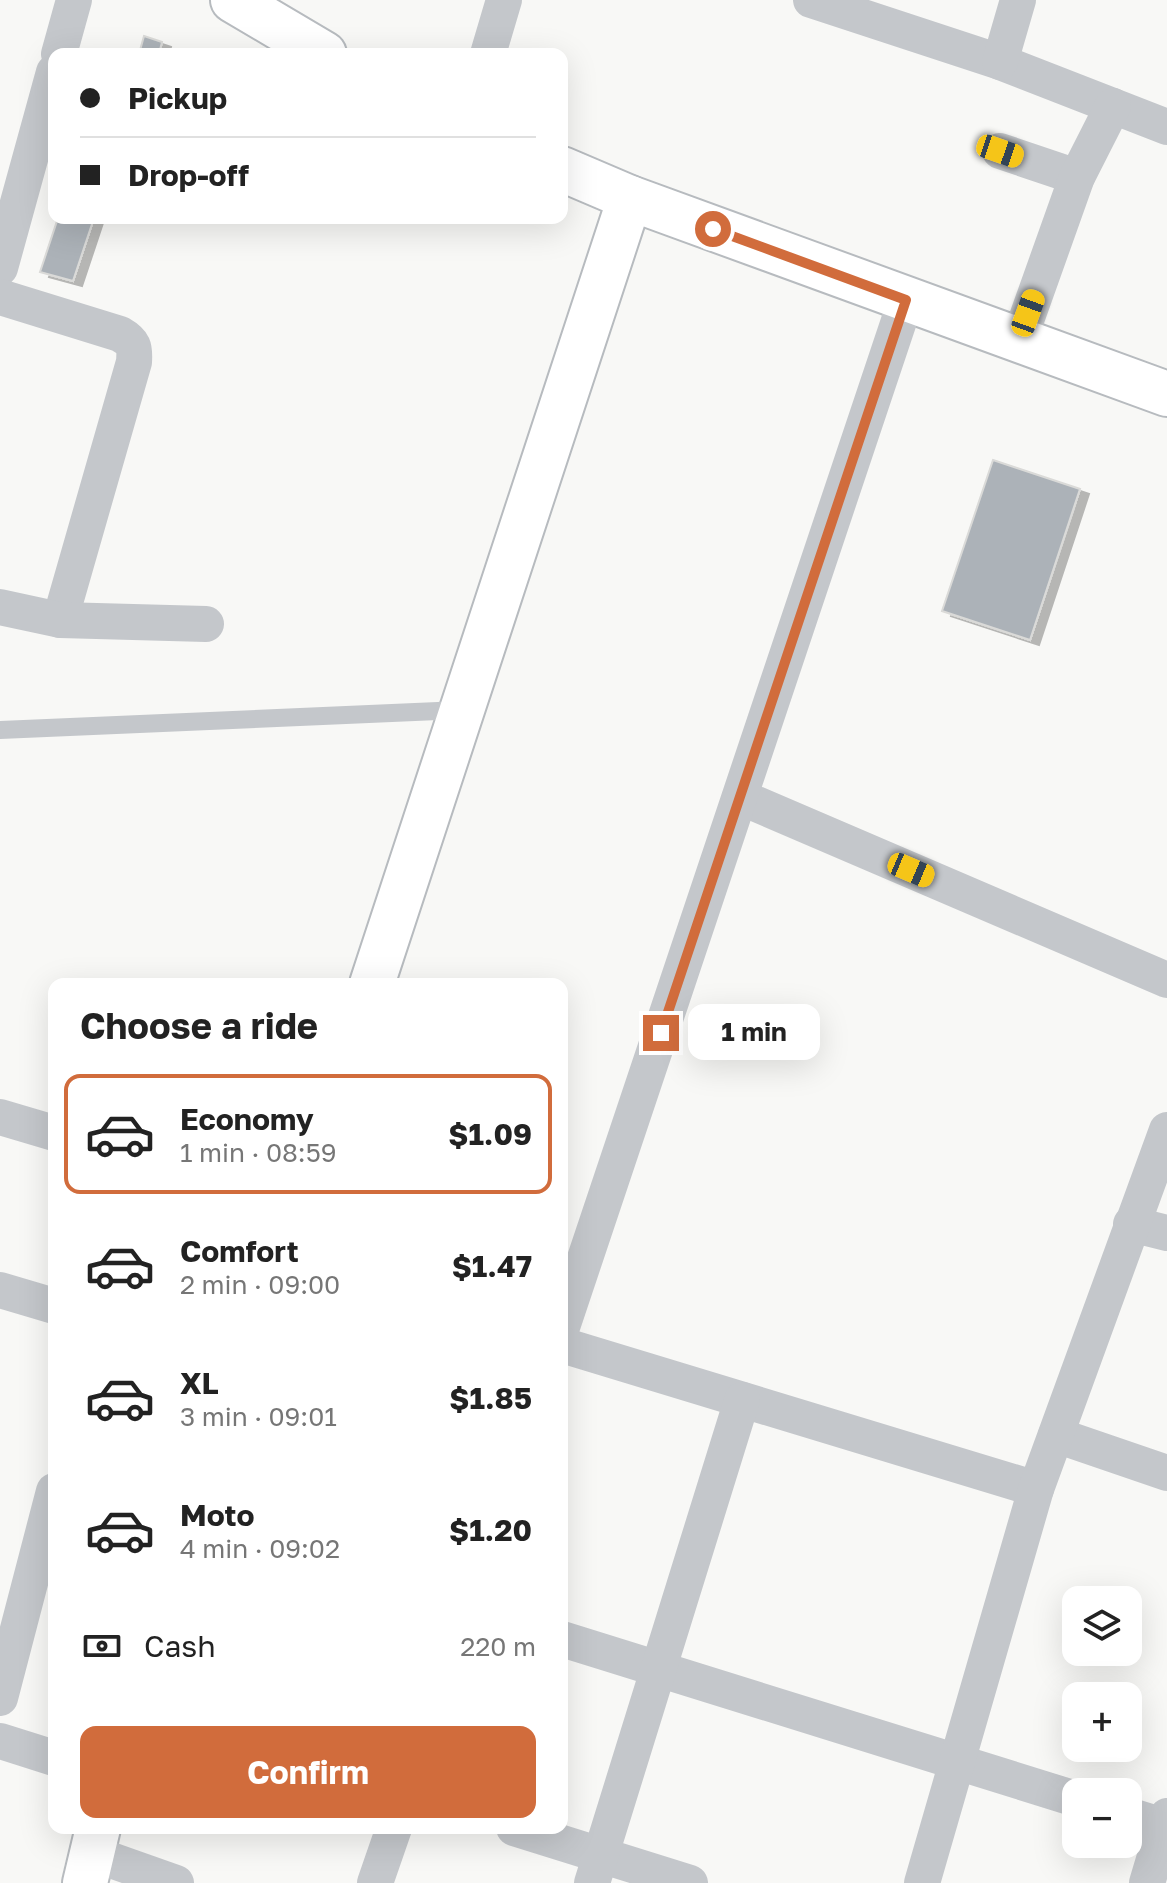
<!DOCTYPE html>
<meta charset="utf-8">
<style>
:root{--surface:#fff;--page:#f2f2f2;--text:#222;--muted:#767676;--line:#e0e0e0;--accent:#d16c3c}
body{margin:0;font-family:"Golos Text",sans-serif;background:var(--page);color:var(--text);height:100vh;display:flex;flex-direction:column;font-size:30px;white-space:nowrap}
*{box-sizing:border-box;margin:0}
p{font-size:26px;color:var(--muted)}
.icon{flex:none;width:44px;height:44px;fill:none;stroke:currentColor;stroke-width:2;stroke-linecap:round;stroke-linejoin:round}
.map{position:relative;flex:1;overflow:hidden}
.panel{position:absolute;left:48px;top:978px;width:520px;height:856px;display:flex;flex-direction:column;background:var(--surface);border-radius:16px;box-shadow:0 8px 32px #0002}
.panel>*{flex:none}
.banner{position:absolute;left:48px;top:48px;width:520px;height:176px;border-radius:16px;box-shadow:0 8px 32px #0002;display:grid;align-content:center;height:176px;padding:0 32px;background:var(--surface)}
.fabs{position:absolute;left:1062px;top:1586px;display:grid;gap:16px}
.fabs a{display:grid;place-items:center;width:80px;height:80px;border-radius:16px;background:var(--surface);box-shadow:0 8px 32px #0002;font-size:40px}
.end{position:absolute;width:36px;height:36px;margin:-18px;border:10px solid #d16c3c;background:#fff;box-shadow:0 0 0 4px #fff}
.from{border-radius:50%}
.bubble{position:absolute;height:56px;border-radius:16px;background:var(--surface);box-shadow:0 8px 32px #0002;font-size:26px;font-weight:700;line-height:56px;text-align:center}
.car{position:absolute;width:24px;height:48px;margin:-24px -12px;border-radius:10px;box-shadow:0 0 6px 2px #0007;background:linear-gradient(#f5c518 24%,#345 0 40%,#f5c518 0 76%,#345 0 86%,#f5c518 0)}
.banner b{display:flex;align-items:center;gap:28px;height:76px;font-size:30px}
.banner b+b{border-top:2px solid var(--line)}
.banner i{width:20px;height:20px;background:var(--text)}
ul{padding:0;list-style:none}
li{display:flex;align-items:center;gap:24px;height:120px;margin:0 16px 12px;padding:0 16px;border:4px solid transparent;border-radius:16px}
li div{flex:1}
li b{display:block;font-size:30px}
li em{font-style:normal;font-weight:700}
li.current{border-color:var(--accent)}
li>.icon{width:72px;height:72px;stroke-width:1.5}
h2{padding:0 32px;font-size:36px;line-height:96px}
.pay{display:flex;align-items:center;gap:20px;height:88px;padding:0 32px;font-size:30px}
.pay p{margin-inline-start:auto}
.primary-button{display:flex;gap:16px;margin-top:auto;padding:16px 32px}
.primary-button a{flex:1;height:92px;border-radius:16px;background:var(--accent);color:#fff;font-size:32px;font-weight:700;line-height:92px;text-align:center}
.map>svg:first-child{display:block}
.building{fill:#acb2b8;stroke:#dadad8;stroke-width:2;filter:url(#shadow)}
.lines{fill:none;stroke-linecap:round;stroke-linejoin:round}
.secondary-casing{stroke:#b7bbbf;stroke-width:48}
.lane{stroke:#c4c7cb;stroke-width:18}
.street{stroke:#c4c7cb;stroke-width:36}
.secondary{stroke:#fff;stroke-width:44}
.route{stroke:#d16c3c;stroke-width:10}
</style>
<div class="map">
<svg width="1167" height="1883" viewBox="0 0 1167 1883">
<defs>
<filter id="shadow"><feDropShadow dx="9" dy="5" stdDeviation="0" flood-color="#0004"/></filter>
</defs>
<rect width="100%" height="100%" fill="#f8f8f6"/>
<g class="building">
<polygon points="144,36 162,42 159,54 139,54"/>
<polygon points="58,218 94,218 73,281 40,272"/>
<polygon points="993,460 1080,489 1030,640 942,611"/>
</g>
<g class="lines">
<defs>
<g id="secondary">
<polyline points="233,0 324,54"/>
<polyline points="562,169 630,198 1167,394"/>
<polyline points="372,984 630,198"/>
<polyline points="85,1883 98,1828"/>
</g>
</defs>
<use href="#secondary" class="secondary-casing"/>
<polyline class="lane" points="0,730 461,710"/>
<g class="street">
<polyline points="811,0 1000,62 1167,127"/>
<polyline points="59,54 74,0"/>
<polyline points="488,54 504,0"/>
<polyline points="1000,62 1018,0"/>
<polyline points="1000,151 1077,177"/>
<polyline points="0,268 54,72"/>
<path d="M 0,297 L 120,334 C 134,342 135,347 134,362 L 60,620"/>
<polyline points="1019,340 1077,177 1113,106"/>
<polyline points="0,607 60,620 206,624"/>
<polyline points="740,797 1167,980"/>
<polyline points="0,1117 54,1133"/>
<polyline points="1131,1224 1167,1233"/>
<polyline points="0,1290 54,1306"/>
<polyline points="562,1327 906,300"/>
<polyline points="562,1345 1036,1489"/>
<polyline points="1056,1435 1167,1473"/>
<polyline points="562,1639 1076,1799"/>
<polyline points="0,1698 54,1491"/>
<polyline points="0,1741 54,1758"/>
<polyline points="1128,1815 1167,1827"/>
<polyline points="514,1828 690,1883"/>
<polyline points="91,1853 176,1883"/>
<polyline points="375,1883 394,1828"/>
<polyline points="592,1883 742,1400"/>
<polyline points="922,1883 1036,1489 1167,1130"/>
<polyline points="1147,1883 1167,1816"/>
</g>
<use href="#secondary" class="secondary"/>
</g>
<g class="lines">
<polyline class="route" points="661,1033 906,300 713,229"/>
</g>
</svg>
<div class="fabs">
<a><svg class="icon" aria-label="layers" viewBox="0 0 24 24"><path d="M12 4l9 5-9 5-9-5zM3 14l9 5 9-5"/></svg></a>
<a>+</a>
<a>−</a>
</div>
<i class="end from" style="left:713px;top:229px"></i>
<i class="end" style="left:661px;top:1033px"></i>
<div class="bubble" style="left:688px;top:1004px;width:132px">1 min</div>
<i class="car" style="left:1000px;top:151px;rotate:109deg"></i>
<i class="car" style="left:1028px;top:313px;rotate:20deg"></i>
<i class="car" style="left:911px;top:870px;rotate:113deg"></i>
<div class="banner">
<b><i class="from"></i>Pickup</b>
<b><i></i>Drop-off</b>
</div>
<section class="panel">
<h2>Choose a ride</h2>
<ul>
<li class="current"><svg class="icon" aria-label="car" viewBox="0 0 24 24"><path d="M5 17H2v-5l4-1 3-4h7l3 4 3 1v5h-3M9 17h6M6 11h13"/><circle cx="7" cy="17" r="2"/><circle cx="17" cy="17" r="2"/></svg><div><b>Economy</b><p>1 min · 08:59</p></div><em>$1.09</em></li>
<li><svg class="icon" aria-label="car" viewBox="0 0 24 24"><path d="M5 17H2v-5l4-1 3-4h7l3 4 3 1v5h-3M9 17h6M6 11h13"/><circle cx="7" cy="17" r="2"/><circle cx="17" cy="17" r="2"/></svg><div><b>Comfort</b><p>2 min · 09:00</p></div><em>$1.47</em></li>
<li><svg class="icon" aria-label="car" viewBox="0 0 24 24"><path d="M5 17H2v-5l4-1 3-4h7l3 4 3 1v5h-3M9 17h6M6 11h13"/><circle cx="7" cy="17" r="2"/><circle cx="17" cy="17" r="2"/></svg><div><b>XL</b><p>3 min · 09:01</p></div><em>$1.85</em></li>
<li><svg class="icon" aria-label="car" viewBox="0 0 24 24"><path d="M5 17H2v-5l4-1 3-4h7l3 4 3 1v5h-3M9 17h6M6 11h13"/><circle cx="7" cy="17" r="2"/><circle cx="17" cy="17" r="2"/></svg><div><b>Moto</b><p>4 min · 09:02</p></div><em>$1.20</em></li>
</ul>
<div class="pay"><svg class="icon" aria-label="cash" viewBox="0 0 24 24"><path d="M3 7h18v10H3z"/><circle cx="12" cy="12" r="2"/></svg>Cash<p>220 m</p></div>
<div class="primary-button"><a>Confirm</a></div>
</section>
</div>
